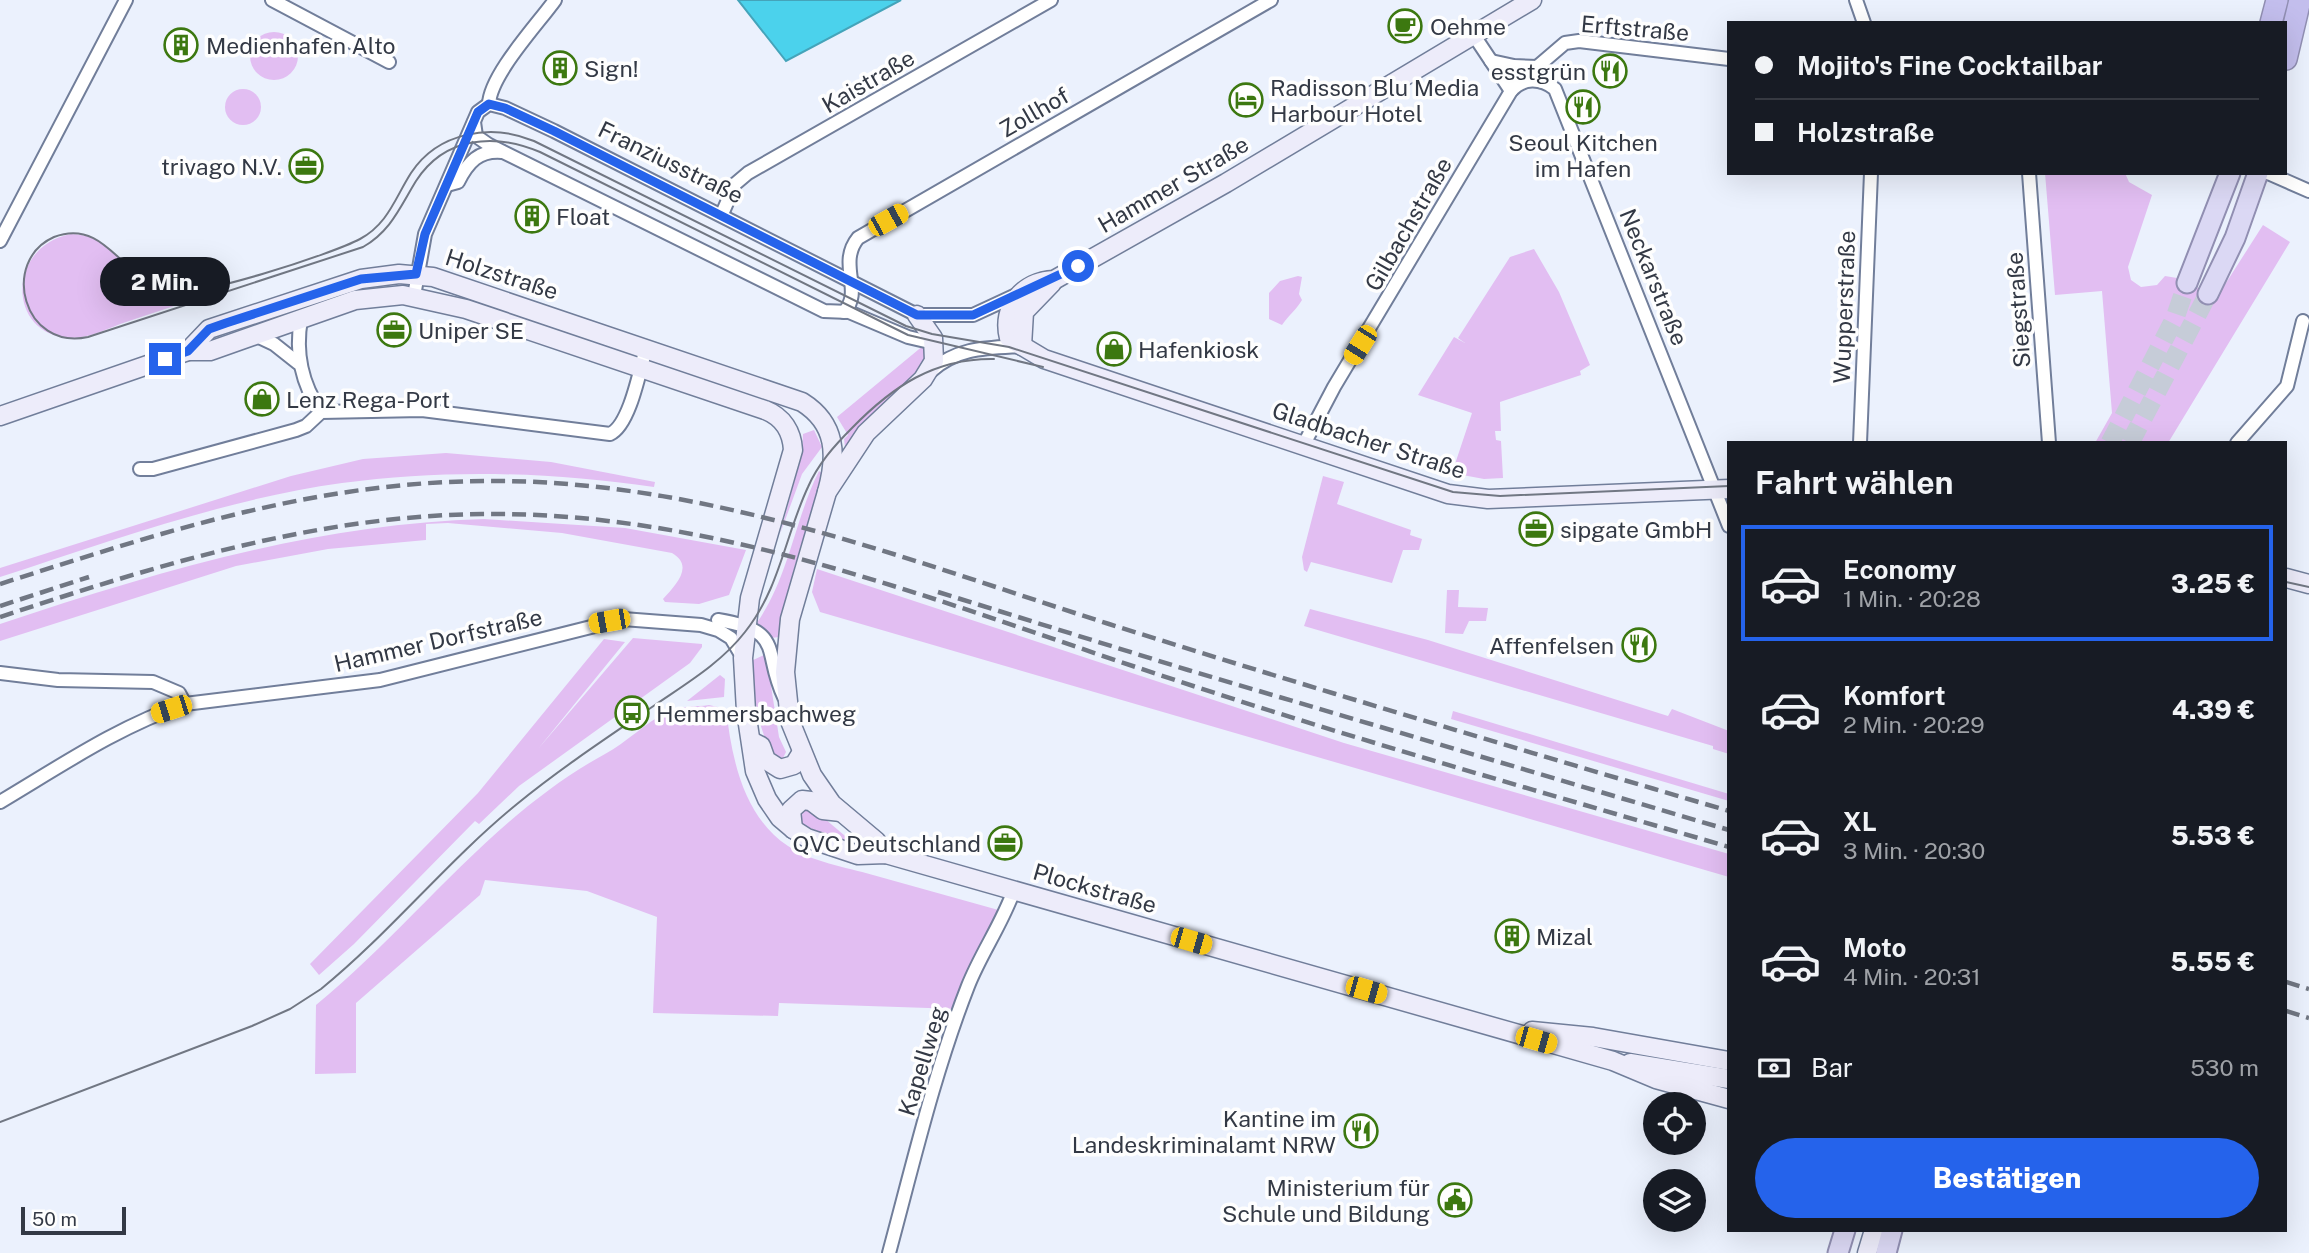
<!DOCTYPE html>
<html lang="de">
<meta charset="utf-8">
<style>
:root{--surface:#171b24;--page:#242831;--text:#f1f3f6;--muted:#9ea1a6;--line:#363941;--accent:#2563eb}
body{margin:0;font-family:"Public Sans",sans-serif;background:var(--page);color:var(--text);height:100vh;display:flex;flex-direction:column;font-size:26px;white-space:nowrap}
*{box-sizing:border-box;margin:0}
p{font-size:23px;color:var(--muted)}
.icon{flex:none;width:38px;height:38px;fill:none;stroke:currentColor;stroke-width:2;stroke-linecap:round;stroke-linejoin:round}
.map{position:relative;flex:1;overflow:hidden}
.panel{position:absolute;left:1727px;top:441px;width:560px;height:791px;display:flex;flex-direction:column;background:var(--surface);border-radius:0px;box-shadow:0 7px 28px #0002}
.panel>*{flex:none}
.hud{position:absolute;left:1727px;top:21px;width:560px;height:154px;border-radius:0px;box-shadow:0 7px 28px #0002;display:grid;align-content:center;height:154px;padding:0 28px;background:var(--surface)}
.tools{position:absolute;left:1643px;top:1092px;display:grid;gap:14px}
.tools a{display:grid;place-items:center;width:63px;height:63px;border-radius:50%;background:var(--surface);box-shadow:0 7px 28px #0002;font-size:35px}
.scale{position:absolute;left:21px;bottom:18px;width:105px;box-sizing:border-box;padding-left:7px;border:4px solid #333945;border-top:0;font-size:19px;line-height:24px;white-space:nowrap;color:#333945;-webkit-text-stroke:5px #fefefe;paint-order:stroke}
.end{position:absolute;width:32px;height:32px;margin:-16px;border:9px solid #2563eb;background:#fff;box-shadow:0 0 0 4px #fff}
.from{border-radius:50%}
.bubble{position:absolute;height:49px;border-radius:24px;background:var(--surface);box-shadow:0 7px 28px #0002;font-size:23px;font-weight:800;line-height:49px;text-align:center}
.car{position:absolute;width:21px;height:42px;margin:-21px -10px;border-radius:9px;box-shadow:0 0 5px 2px #0007;background:linear-gradient(#f5c518 24%,#345 0 40%,#f5c518 0 76%,#345 0 86%,#f5c518 0)}
.hud b{display:flex;align-items:center;gap:24px;height:66px;font-size:26px}
.hud b+b{border-top:2px solid var(--line)}
.hud i{width:18px;height:18px;background:var(--text)}
ul{padding:0;list-style:none}
li{display:flex;align-items:center;gap:21px;height:116px;margin:0 14px 10px;padding:0 14px;border:4px solid transparent;border-radius:0px}
li div{flex:1}
li b{display:block;font-size:26px}
li em{font-style:normal;font-weight:800}
li.active{border-color:var(--accent)}
li>.icon{width:63px;height:63px;stroke-width:1.5}
h2{padding:0 28px;font-size:32px;line-height:84px}
.pay{display:flex;align-items:center;gap:18px;height:77px;padding:0 28px;font-size:26px}
.pay p{margin-inline-start:auto}
.cta{display:flex;gap:14px;margin-top:auto;padding:14px 28px}
.cta a{flex:1;height:80px;border-radius:42px;background:var(--accent);color:#fff;font-size:28px;font-weight:800;line-height:80px;text-align:center}
.map>svg:first-child{display:block}
.green{fill:#e2bef2}
.water{fill:#4bd2ec;stroke:#44a4ba;stroke-width:2}
.lines{fill:none;stroke-linecap:round;stroke-linejoin:round}
.primary-tunnel{stroke:#c6ccd8;stroke-width:19;stroke-dasharray:19 10;stroke-linecap:butt}
.street-casing{stroke:#717e9a;stroke-width:16}
.secondary-casing{stroke:#717e9a;stroke-width:21}
.primary-casing{stroke:#918fb2;stroke-width:23}
.highway-casing{stroke:#918fb2;stroke-width:24}
.street{stroke:#fff;stroke-width:12}
.secondary{stroke:#edecfa;stroke-width:18}
.primary{stroke:#dbd8f4;stroke-width:19}
.highway{stroke:#c3beed;stroke-width:21}
.tram{stroke:#717783;stroke-width:2}
.rail{stroke:#717783;stroke-width:4.5;stroke-dasharray:14 7;stroke-linecap:butt}
.route{stroke:#2563eb;stroke-width:9}
.labels{text-anchor:middle;dominant-baseline:central;stroke-width:7;stroke-linejoin:round;paint-order:stroke}
.poi-label{font-size:23px;fill:#333945;stroke:#fefefe;text-anchor:start}
.street-label{font-size:23px;fill:#333945;stroke:#fefefe}
</style>
<div class="map">
<svg width="2309" height="1253" viewBox="0 0 2309 1253">
<rect width="100%" height="100%" fill="#ebf1fd"/>
<g class="green">
<circle cx="274" cy="56" r="24"/>
<circle cx="243" cy="107" r="18"/>
<polygon points="2045,173 2125,173 2129,182 2152,195 2128,267 2131,280 2141,287 2157,285 2165,276 2177,278 2217,297 2263,225 2290,242 2168,443 2095,443 2112,413 2102,291 2055,295"/>
<path d="M 71,234 C 131,236 127,308 206,292 L 207,295 C 180,304 153,313 126,322 C 108,328 89,339 69,338 C 6,334 7,246 71,234 Z"/>
<polygon points="1534,249 1559,292 1590,365 1580,371 1581,375 1500,402 1501,431 1495,431 1496,440 1501,441 1503,478 1484,479 1452,473 1472,413 1418,395 1454,337 1465,343 1458,338 1510,257"/>
<path d="M 1298,276 L 1302,277 L 1299,294 L 1302,300 C 1296,310 1289,315 1282,325 L 1269,319 L 1269,293 L 1280,281 Z"/>
<polygon points="924,345 929,346 924,370 845,447 844,439 848,435 837,417"/>
<polygon points="814,430 822,447 802,474 780,534 802,454 803,434"/>
<path d="M 446,453 L 551,462 L 655,482 L 654,487 C 550,472 447,469 342,483 C 225,499 112,541 0,577 L 0,568 L 291,476 L 363,459 Z"/>
<path d="M 819,471 L 822,473 L 821,481 L 794,568 L 779,637 L 771,638 L 756,624 C 789,578 794,521 819,471 Z"/>
<polygon points="1323,476 1344,482 1337,504 1411,530 1410,535 1422,539 1419,550 1403,550 1392,583 1311,562 1307,572 1304,570 1302,557"/>
<path d="M 484,519 L 625,528 L 746,550 L 729,595 L 699,604 L 665,602 L 663,599 C 675,586 695,566 672,553 L 562,533 L 448,523 L 426,524 L 426,540 L 328,549 L 236,566 L 0,641 L 0,624 C 159,571 316,524 484,519 Z"/>
<polygon points="817,569 1344,743 1729,854 1729,877 820,612 812,592"/>
<polygon points="1447,590 1459,590 1458,607 1488,608 1486,621 1469,621 1463,634 1445,633"/>
<polygon points="1310,609 1428,640 1668,716 1672,709 1729,731 1729,754 1713,749 1713,746 1304,626"/>
<polygon points="633,638 702,644 702,647 690,663 519,786 479,824 475,821 354,944 319,975 310,964 478,793 604,639 625,642 538,749"/>
<path d="M 766,654 L 779,737 L 786,752 L 783,758 L 775,757 C 758,734 753,690 751,661 Z"/>
<polygon points="720,675 725,679 724,697 687,701"/>
<path d="M 709,705 L 726,709 C 732,759 743,816 788,846 C 812,862 845,867 873,875 C 916,887 959,899 1002,911 L 958,1009 L 779,1003 L 778,1016 L 653,1013 L 657,917 L 587,891 L 485,880 L 480,895 L 356,1003 L 356,1073 L 315,1074 L 316,1005 C 415,924 491,816 605,754 C 627,742 645,723 667,712 C 678,706 696,707 709,705 Z"/>
<polygon points="1453,711 1729,794 1729,801 1451,719"/>
<polygon points="804,810 818,813 851,841 851,845 803,825 800,818"/>
</g>
<polygon class="water" points="738,0 901,0 786,61"/>
<g class="lines">
<g class="primary-tunnel">
<polyline points="2110,443 2175,318 2187,283"/>
<polyline points="2130,443 2208,294"/>
</g>
<defs>
<g id="street">
<polyline points="272,0 389,62"/>
<polyline points="1856,0 1864,23"/>
<polyline points="1475,37 1511,91"/>
<polyline points="1491,61 1514,66 1537,67 1565,43 1579,41 1729,59"/>
<path d="M 489,104 C 490,75 537,25 555,0"/>
<polyline points="474,122 476,136 489,145 824,311 849,312 908,337 934,343"/>
<polyline points="2029,173 2049,443"/>
<polyline points="2268,173 2309,191"/>
<path d="M 447,185 L 458,182 C 468,162 479,150 502,152"/>
<polyline points="722,214 735,184 748,173 1051,0"/>
<polyline points="0,241 126,0"/>
<polyline points="414,296 425,234 478,112 489,104 505,108 554,131 917,315 973,315 1016,295"/>
<path d="M 844,312 C 864,291 837,264 858,238 L 1271,0"/>
<path d="M 301,319 C 295,353 301,383 321,412"/>
<polyline points="257,336 274,344 298,363"/>
<path d="M 931,371 C 958,347 987,348 1022,346"/>
<polyline points="1860,443 1871,173"/>
<polyline points="2237,443 2287,386 2303,321"/>
<path d="M 1303,446 L 1334,387 L 1511,91 C 1523,77 1541,78 1555,89 L 1729,526"/>
<path d="M 140,469 L 153,469 L 296,430 L 306,426 L 321,412 L 422,410 L 610,434 C 630,425 640,369 646,348"/>
<path d="M 718,620 C 786,631 762,651 784,697"/>
<polyline points="0,673 58,680 153,682 179,693 185,704"/>
<path d="M 0,802 C 59,767 119,726 185,704 L 380,680 L 623,619 L 701,625 L 718,630 L 731,638 L 743,658"/>
<path d="M 889,1253 C 913,1164 934,1073 968,986 C 981,953 1002,924 1014,890"/>
</g>
<g id="secondary">
<path d="M 1532,0 L 1226,183 L 1054,280 C 1023,281 1001,307 1009,338 L 1044,359 L 1448,494 L 1488,499 L 1729,489"/>
<polyline points="1022,346 1024,312 1052,283"/>
<path d="M 188,351 L 209,329 L 361,279 L 399,274 L 433,277 L 802,402 C 837,424 837,456 827,492"/>
<path d="M 0,416 L 188,351 L 210,351 L 355,300 L 403,295 L 466,309 L 765,410 C 783,417 792,432 793,450 L 750,598 L 743,658 L 746,711 L 755,771 L 767,799 L 780,818 L 793,829 L 807,838 L 858,855 L 886,854 L 1613,1061 L 1656,1079 L 1729,1099"/>
<polyline points="2286,578 2309,584"/>
<polyline points="753,742 761,746 766,760 780,769 794,765 802,752"/>
<polyline points="793,829 791,810 802,800 811,801 823,810 841,812"/>
<polyline points="886,854 876,841 832,804 812,775 790,721 785,672 790,619 827,492 866,433 923,379 934,361 933,338 917,315"/>
<polyline points="1532,1031 1593,1037 1729,1061"/>
<polyline points="1630,1063 1729,1079"/>
<polyline points="1867,1253 1874,1230"/>
</g>
<g id="primary">
<polyline points="2187,283 2230,173"/>
<polyline points="2208,294 2235,238 2258,173"/>
<polyline points="1838,1253 1845,1230"/>
<polyline points="1886,1253 1892,1230"/>
</g>
<g id="highway">
<polyline points="2271,23 2277,0"/>
<polyline points="2286,59 2300,0"/>
</g>
</defs>
<use href="#street" class="street-casing"/>
<use href="#secondary" class="secondary-casing"/>
<use href="#primary" class="primary-casing"/>
<use href="#highway" class="highway-casing"/>
<use href="#street" class="street"/>
<use href="#secondary" class="secondary"/>
<use href="#primary" class="primary"/>
<use href="#highway" class="highway"/>
<g class="tram">
<path d="M 1043,367 L 908,335 L 540,152 C 495,133 445,136 416,181 C 400,207 391,231 363,247 L 88,337 C 23,351 0,261 54,237 C 106,217 124,281 167,292 C 194,299 332,254 360,239 C 388,224 395,198 411,173 C 438,132 491,123 534,141 L 906,326 L 932,334 L 1009,347 L 1453,492 L 1500,496 L 1729,486"/>
<polyline points="2286,582 2309,587"/>
<path d="M 0,1122 L 252,1026 L 290,1009 L 321,989 C 391,932 447,861 517,804 C 561,768 608,737 655,705 C 687,683 721,663 745,632 C 780,588 785,536 808,487 C 818,464 834,446 852,428 C 892,387 934,358 994,359"/>
</g>
<g class="rail">
<path d="M 0,584 C 163,532 316,481 490,481 C 705,480 908,560 1109,624 C 1315,689 1522,750 1729,811"/>
<polyline points="938,592 1188,670 1729,830"/>
<polyline points="0,606 89,577"/>
<path d="M 0,617 C 158,565 314,516 482,514 C 723,511 951,607 1178,681 C 1360,741 1545,793 1729,847"/>
<polyline points="2286,982 2309,989"/>
<polyline points="2286,1011 2309,1018"/>
</g>
</g>
<g class="lines">
<polyline class="route" points="165,359 188,351 209,329 226,323 361,279 416,274 425,234 478,112 489,104 505,108 554,131 917,315 973,315 1078,266"/>
</g>
<defs>
<symbol id="cafe-ring" viewBox="-11 -11 22 22"><circle r="9.5" fill="#fefefe" stroke="#3c7810" stroke-width="1.5"/><path d="M-5.5-4.5H6V0H3Q3 3.5 0 3.5H-2.5Q-5.5 3.5-5.5 0ZM3-3.2v2h1.7v-2ZM-6 4.5H4V6H-6Z" fill="#3c7810"/></symbol>
<symbol id="building-ring" viewBox="-11 -11 22 22"><circle r="9.5" fill="#fefefe" stroke="#3c7810" stroke-width="1.5"/><path d="M-4-6H4V6H1V3H-1V6H-4ZM-2.5-4.3h1.7v1.8h-1.7ZM.8-4.3h1.7v1.8H.8ZM-2.5-1h1.7V.8h-1.7ZM.8-1h1.7V.8H.8Z" fill="#3c7810"/></symbol>
<symbol id="restaurant-ring" viewBox="-11 -11 22 22"><circle r="9.5" fill="#fefefe" stroke="#3c7810" stroke-width="1.5"/><path d="M-5-6h1v4h1v-4h1v4h1v-4h1v5L-1.5 .5V6h-2V.5L-5-1ZM5-6V6H3V1.5H1.5Q1.5-4 5-6Z" fill="#3c7810"/></symbol>
<symbol id="hotel-ring" viewBox="-11 -11 22 22"><circle r="9.5" fill="#fefefe" stroke="#3c7810" stroke-width="1.5"/><path d="M-6-4.5h1.5V1H6V5H4.5V3h-9V5H-6ZM-4 0a1.8 1.8 0 1 1 3.6 0ZM.5 0V-2.5h3Q6-2.5 6 0Z" fill="#3c7810"/></symbol>
<symbol id="office-ring" viewBox="-11 -11 22 22"><circle r="9.5" fill="#fefefe" stroke="#3c7810" stroke-width="1.5"/><path d="M-6-3h4V-5.5h4V-3h4V5H-6ZM-1-4.5V-3h2v-1.5ZM-6 0V1H6V0Z" fill="#3c7810"/></symbol>
<symbol id="shop-ring" viewBox="-11 -11 22 22"><circle r="9.5" fill="#fefefe" stroke="#3c7810" stroke-width="1.5"/><path d="M-5-2.5h2.3a2.7 3.5 0 0 1 5.4 0H5L5.5 6h-11ZM-1.5-2.5h3a1.5 2.3 0 0 0-3 0Z" fill="#3c7810"/></symbol>
<symbol id="bus-ring" viewBox="-11 -11 22 22"><circle r="9.5" fill="#fefefe" stroke="#3c7810" stroke-width="1.5"/><path d="M-5-6H5V4H4V6H2V4H-2V6H-4V4H-5ZM-3.5-4V0h7V-4ZM-3.5 1.2v1.5H-2V1.2ZM2 1.2v1.5H3.5V1.2Z" fill="#3c7810"/></symbol>
<symbol id="civic-ring" viewBox="-11 -11 22 22"><circle r="9.5" fill="#fefefe" stroke="#3c7810" stroke-width="1.5"/><path d="M-.6-6.5H3V-4.5H.6V-3L4-1V1h2V6H-6V1h2V-1L-.6-3ZM-1.2 2.5V6h2.4V2.5Z" fill="#3c7810"/></symbol>
</defs>
<g fill-rule="evenodd">
<use href="#cafe-ring" x="1386" y="7" width="38" height="38"/>
<use href="#building-ring" x="162" y="26" width="38" height="38"/>
<use href="#building-ring" x="541" y="49" width="38" height="38"/>
<use href="#restaurant-ring" x="1591" y="52" width="38" height="38"/>
<use href="#hotel-ring" x="1227" y="81" width="38" height="38"/>
<use href="#restaurant-ring" x="1564" y="88" width="38" height="38"/>
<use href="#office-ring" x="287" y="147" width="38" height="38"/>
<use href="#building-ring" x="513" y="197" width="38" height="38"/>
<use href="#office-ring" x="375" y="311" width="38" height="38"/>
<use href="#shop-ring" x="1095" y="330" width="38" height="38"/>
<use href="#shop-ring" x="243" y="380" width="38" height="38"/>
<use href="#office-ring" x="1517" y="510" width="38" height="38"/>
<use href="#restaurant-ring" x="1620" y="626" width="38" height="38"/>
<use href="#bus-ring" x="613" y="694" width="38" height="38"/>
<use href="#office-ring" x="986" y="824" width="38" height="38"/>
<use href="#building-ring" x="1493" y="917" width="38" height="38"/>
<use href="#restaurant-ring" x="1342" y="1112" width="38" height="38"/>
<use href="#civic-ring" x="1436" y="1181" width="38" height="38"/>
</g>
<g class="labels">
<g class="poi-label">
<text x="1430" y="26">Oehme</text>
<text x="206" y="45">Medienhafen Alto</text>
<text x="584" y="68">Sign!</text>
<text x="1586" y="71" text-anchor="end">esstgrün</text>
<text x="1270" y="87">Radisson Blu Media<tspan x="1270" dy="26">Harbour Hotel</tspan></text>
<text x="1583" y="142" text-anchor="middle">Seoul Kitchen<tspan x="1583" dy="26">im Hafen</tspan></text>
<text x="282" y="166" text-anchor="end">trivago N.V.</text>
<text x="556" y="216">Float</text>
<text x="418" y="330">Uniper SE</text>
<text x="1138" y="349">Hafenkiosk</text>
<text x="286" y="399">Lenz Rega-Port</text>
<text x="1560" y="529">sipgate GmbH</text>
<text x="1614" y="645" text-anchor="end">Affenfelsen</text>
<text x="656" y="713">Hemmersbachweg</text>
<text x="981" y="843" text-anchor="end">QVC Deutschland</text>
<text x="1536" y="936">Mizal</text>
<text x="1336" y="1118" text-anchor="end">Kantine im<tspan x="1336" dy="26">Landeskriminalamt NRW</tspan></text>
<text x="1430" y="1187" text-anchor="end">Ministerium für<tspan x="1430" dy="26">Schule und Bildung</tspan></text>
</g>
<g class="street-label">
<text transform="translate(1635 28) rotate(5)">Erftstraße</text>
<text transform="translate(868 81) rotate(-30)">Kaistraße</text>
<text transform="translate(1034 112) rotate(-30)">Zollhof</text>
<text transform="translate(671 162) rotate(26)">Franziusstraße</text>
<text transform="translate(1173 184) rotate(-30)">Hammer Straße</text>
<text transform="translate(1408 224) rotate(-60)">Gilbachstraße</text>
<text transform="translate(502 274) rotate(18)">Holzstraße</text>
<text transform="translate(1654 277) rotate(68)">Neckarstraße</text>
<text transform="translate(1844 307) rotate(-88)">Wupperstraße</text>
<text transform="translate(2018 310) rotate(-94)">Siegstraße</text>
<text transform="translate(1369 440) rotate(18)">Gladbacher Straße</text>
<text transform="translate(438 640) rotate(-13)">Hammer Dorfstraße</text>
<text transform="translate(1095 888) rotate(16)">Plockstraße</text>
<text transform="translate(922 1061) rotate(-73)">Kapellweg</text>
</g>
</g>
</svg>
<div class="tools">
<a><svg class="icon" aria-label="locate" viewBox="0 0 24 24"><circle cx="12" cy="12" r="6"/><path d="M12 2v4M12 18v4M2 12h4M18 12h4"/></svg></a>
<a><svg class="icon" aria-label="layers" viewBox="0 0 24 24"><path d="M12 4l9 5-9 5-9-5zM3 14l9 5 9-5"/></svg></a>
</div>
<div class="scale">50 m</div>
<i class="end from" style="left:1078px;top:266px"></i>
<i class="end" style="left:165px;top:359px"></i>
<div class="bubble" style="left:100px;top:257px;width:130px">2 Min.</div>
<i class="car" style="left:888px;top:220px;rotate:61deg"></i>
<i class="car" style="left:1360px;top:345px;rotate:212deg"></i>
<i class="car" style="left:609px;top:621px;rotate:260deg"></i>
<i class="car" style="left:171px;top:709px;rotate:252deg"></i>
<i class="car" style="left:1191px;top:941px;rotate:106deg"></i>
<i class="car" style="left:1366px;top:990px;rotate:106deg"></i>
<i class="car" style="left:1536px;top:1040px;rotate:106deg"></i>
<div class="hud">
<b><i class="from"></i>Mojito's Fine Cocktailbar</b>
<b><i></i>Holzstraße</b>
</div>
<section class="panel">
<h2>Fahrt wählen</h2>
<ul>
<li class="active"><svg class="icon" aria-label="car" viewBox="0 0 24 24"><path d="M5 17H2v-5l4-1 3-4h7l3 4 3 1v5h-3M9 17h6M6 11h13"/><circle cx="7" cy="17" r="2"/><circle cx="17" cy="17" r="2"/></svg><div><b>Economy</b><p>1 Min. · 20:28</p></div><em>3.25 €</em></li>
<li><svg class="icon" aria-label="car" viewBox="0 0 24 24"><path d="M5 17H2v-5l4-1 3-4h7l3 4 3 1v5h-3M9 17h6M6 11h13"/><circle cx="7" cy="17" r="2"/><circle cx="17" cy="17" r="2"/></svg><div><b>Komfort</b><p>2 Min. · 20:29</p></div><em>4.39 €</em></li>
<li><svg class="icon" aria-label="car" viewBox="0 0 24 24"><path d="M5 17H2v-5l4-1 3-4h7l3 4 3 1v5h-3M9 17h6M6 11h13"/><circle cx="7" cy="17" r="2"/><circle cx="17" cy="17" r="2"/></svg><div><b>XL</b><p>3 Min. · 20:30</p></div><em>5.53 €</em></li>
<li><svg class="icon" aria-label="car" viewBox="0 0 24 24"><path d="M5 17H2v-5l4-1 3-4h7l3 4 3 1v5h-3M9 17h6M6 11h13"/><circle cx="7" cy="17" r="2"/><circle cx="17" cy="17" r="2"/></svg><div><b>Moto</b><p>4 Min. · 20:31</p></div><em>5.55 €</em></li>
</ul>
<div class="pay"><svg class="icon" aria-label="cash" viewBox="0 0 24 24"><path d="M3 7h18v10H3z"/><circle cx="12" cy="12" r="2"/></svg>Bar<p>530 m</p></div>
<div class="cta"><a>Bestätigen</a></div>
</section>
</div>
